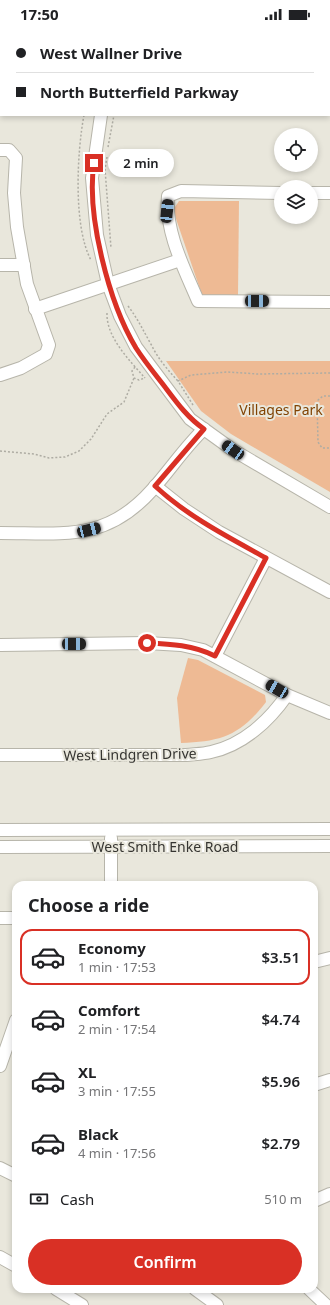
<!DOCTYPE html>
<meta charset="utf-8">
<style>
:root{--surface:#fff;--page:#f2f2f2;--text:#202124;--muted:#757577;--line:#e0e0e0;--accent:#d93025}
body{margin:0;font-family:"Noto Sans",sans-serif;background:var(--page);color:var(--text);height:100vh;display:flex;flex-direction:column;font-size:15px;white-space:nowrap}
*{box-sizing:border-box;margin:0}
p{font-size:13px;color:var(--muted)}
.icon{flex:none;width:22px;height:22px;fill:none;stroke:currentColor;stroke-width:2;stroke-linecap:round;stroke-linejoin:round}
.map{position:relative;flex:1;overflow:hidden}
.panel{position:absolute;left:12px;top:853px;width:306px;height:412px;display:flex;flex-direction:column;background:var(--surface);border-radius:12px;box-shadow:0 2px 6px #0003}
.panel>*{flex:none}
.hud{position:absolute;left:0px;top:0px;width:330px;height:88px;box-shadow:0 2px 6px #0003;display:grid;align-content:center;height:88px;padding:0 16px;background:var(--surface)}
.fabs{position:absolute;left:274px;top:100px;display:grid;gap:8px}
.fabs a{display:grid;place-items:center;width:44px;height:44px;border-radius:50%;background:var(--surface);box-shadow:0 2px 6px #0003;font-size:20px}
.end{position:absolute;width:18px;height:18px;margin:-9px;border:5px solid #d93025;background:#fff;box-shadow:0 0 0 2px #fff}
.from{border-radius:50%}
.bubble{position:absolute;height:28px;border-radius:14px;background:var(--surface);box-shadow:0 2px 6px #0003;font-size:13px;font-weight:600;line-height:28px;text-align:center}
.car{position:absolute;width:12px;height:24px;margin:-12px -6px;border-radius:5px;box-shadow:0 0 3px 1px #0007;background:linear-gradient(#222 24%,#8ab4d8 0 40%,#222 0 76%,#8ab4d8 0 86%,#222 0)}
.hud b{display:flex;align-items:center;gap:14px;height:38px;font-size:15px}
.hud b+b{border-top:1px solid var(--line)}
.hud i{width:10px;height:10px;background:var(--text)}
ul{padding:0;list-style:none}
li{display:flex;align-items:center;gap:12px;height:56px;margin:0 8px 6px;padding:0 8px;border:2px solid transparent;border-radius:12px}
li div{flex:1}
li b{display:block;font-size:15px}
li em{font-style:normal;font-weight:600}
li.selected{border-color:var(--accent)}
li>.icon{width:36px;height:36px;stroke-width:1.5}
h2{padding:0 16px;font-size:18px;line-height:48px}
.pay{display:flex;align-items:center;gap:10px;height:44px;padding:0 16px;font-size:15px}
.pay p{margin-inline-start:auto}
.cta{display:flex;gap:8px;margin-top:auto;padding:8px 16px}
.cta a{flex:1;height:46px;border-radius:24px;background:var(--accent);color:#fff;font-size:16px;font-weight:600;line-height:46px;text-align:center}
.status{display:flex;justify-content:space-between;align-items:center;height:28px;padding:0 20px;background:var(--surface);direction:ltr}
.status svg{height:11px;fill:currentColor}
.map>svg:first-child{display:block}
.green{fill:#eeba94}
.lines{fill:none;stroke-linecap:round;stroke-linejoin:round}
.minor-casing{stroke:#b7b5aa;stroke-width:14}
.path{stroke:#aeaca3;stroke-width:1.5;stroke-dasharray:2 2;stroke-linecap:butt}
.minor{stroke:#fff;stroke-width:12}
.route{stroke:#d93025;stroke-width:5}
.labels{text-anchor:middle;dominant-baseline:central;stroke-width:4;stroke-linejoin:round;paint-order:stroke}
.park-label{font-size:14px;fill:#814303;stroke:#e9e7dc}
.street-label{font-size:14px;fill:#363531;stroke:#e9e7dc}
</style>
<div class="status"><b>17:50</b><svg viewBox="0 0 49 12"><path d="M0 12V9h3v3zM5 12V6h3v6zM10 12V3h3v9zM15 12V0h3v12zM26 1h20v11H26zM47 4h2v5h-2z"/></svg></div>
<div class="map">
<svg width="330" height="1277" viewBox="0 0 330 1277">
<rect width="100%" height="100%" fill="#e9e7dc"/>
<g class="green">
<polygon points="179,173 239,173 238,267 202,267 173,182"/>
<polygon points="166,333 330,333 330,464 231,406 201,383"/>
<path d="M 188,630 L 198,632 L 265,667 L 266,674 C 241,707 221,714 181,715 L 177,670 Z"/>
</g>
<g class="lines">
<defs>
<g id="minor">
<polyline points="30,1 31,0"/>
<polyline points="111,1 111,0"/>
<polyline points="187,1 187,0"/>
<polyline points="0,7 1,7"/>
<polyline points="329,54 330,54"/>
<polyline points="101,87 92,150 97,207 108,256 120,288 136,319 190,391 233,422 330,479"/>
<polyline points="0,122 9,122 16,130 14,165 17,199 27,256 49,317 46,326 21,340 0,347"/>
<path d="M 281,165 L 181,163 L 168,168 C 165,204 184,240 198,273 L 330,274"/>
<polyline points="311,165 330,165"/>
<polyline points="0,237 24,237"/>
<polyline points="35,281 180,232"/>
<polyline points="155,458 184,481 219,504 330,564"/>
<path d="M 0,505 C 63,505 106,514 152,462 C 170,442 185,419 204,401"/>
<polyline points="0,617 147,615 181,617 203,622 287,667 330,685"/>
<polyline points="215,628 266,530"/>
<path d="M 0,727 L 186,727 C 195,726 203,726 211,724 C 243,717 269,693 287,667"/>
<polyline points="0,802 330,801"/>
<polyline points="0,819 330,818"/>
<polyline points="111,857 111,810"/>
<polyline points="0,890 16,890"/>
<polyline points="314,934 330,930"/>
<polyline points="0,1038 16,992"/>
<polyline points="314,1057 330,1052"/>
<polyline points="0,1140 16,1148"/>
<polyline points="314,1173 330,1166"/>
<polyline points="0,1229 16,1238"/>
<polyline points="56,1261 82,1277"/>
<polyline points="195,1261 217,1277"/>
<polyline points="309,1261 326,1277"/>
</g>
</defs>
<use href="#minor" class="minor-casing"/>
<g class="path">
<polyline points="95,1 95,0"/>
<polyline points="125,1 125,0"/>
<path d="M 84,87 C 77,124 73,199 91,232"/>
<polyline points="108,119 114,87"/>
<polyline points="107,129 105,141 111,220"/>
<path d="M 128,278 C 138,291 144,304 152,318 C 158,331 168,342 178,353"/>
<path d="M 107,285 C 106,309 130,333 145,350"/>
<polyline points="135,339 132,343 134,350 139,352 145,350"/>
<polyline points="330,368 323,368 317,373 318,414 322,420 330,420"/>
<polyline points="193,377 178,353 191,347 227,344 258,346 330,345"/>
<polyline points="0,423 34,426 49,430 65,429 79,423 91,411 107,386 124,374 134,350"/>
</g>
<use href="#minor" class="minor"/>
</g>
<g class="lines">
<path class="route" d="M 94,135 C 86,187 109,275 136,320 C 145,334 155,346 165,359 C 177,375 188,390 204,401 L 155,458 C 187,488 228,509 266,530 L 215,628 C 193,617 171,616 147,615"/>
</g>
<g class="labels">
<g class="park-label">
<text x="281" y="381">Villages Park</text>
</g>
<g class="street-label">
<text transform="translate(130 726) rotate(-1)">West Lindgren Drive</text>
<text x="165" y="818">West Smith Enke Road</text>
</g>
</g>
</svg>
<div class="fabs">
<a><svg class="icon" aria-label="locate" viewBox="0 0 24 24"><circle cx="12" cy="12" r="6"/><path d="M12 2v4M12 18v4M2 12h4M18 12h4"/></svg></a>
<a><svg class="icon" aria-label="layers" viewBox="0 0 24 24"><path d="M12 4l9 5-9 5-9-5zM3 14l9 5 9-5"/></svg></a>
</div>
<i class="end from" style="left:147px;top:615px"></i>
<i class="end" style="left:94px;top:135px"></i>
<div class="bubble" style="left:108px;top:121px;width:66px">2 min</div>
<i class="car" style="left:167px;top:183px;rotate:6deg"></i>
<i class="car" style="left:257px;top:273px;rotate:90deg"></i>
<i class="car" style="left:233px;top:422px;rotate:305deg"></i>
<i class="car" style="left:89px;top:502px;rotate:76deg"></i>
<i class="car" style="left:74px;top:616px;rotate:90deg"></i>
<i class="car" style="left:277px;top:661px;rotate:300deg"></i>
<div class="hud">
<b><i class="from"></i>West Wallner Drive</b>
<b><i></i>North Butterfield Parkway</b>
</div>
<section class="panel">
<h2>Choose a ride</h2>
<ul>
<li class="selected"><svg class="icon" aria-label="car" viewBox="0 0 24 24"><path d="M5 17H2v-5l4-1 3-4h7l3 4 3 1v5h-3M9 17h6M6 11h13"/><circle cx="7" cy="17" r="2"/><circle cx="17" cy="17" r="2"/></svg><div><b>Economy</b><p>1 min · 17:53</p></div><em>$3.51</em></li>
<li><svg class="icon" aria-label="car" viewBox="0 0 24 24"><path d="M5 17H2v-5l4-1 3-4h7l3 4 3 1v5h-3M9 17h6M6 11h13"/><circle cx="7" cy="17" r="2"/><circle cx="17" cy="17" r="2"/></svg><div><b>Comfort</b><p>2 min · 17:54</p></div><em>$4.74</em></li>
<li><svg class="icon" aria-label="car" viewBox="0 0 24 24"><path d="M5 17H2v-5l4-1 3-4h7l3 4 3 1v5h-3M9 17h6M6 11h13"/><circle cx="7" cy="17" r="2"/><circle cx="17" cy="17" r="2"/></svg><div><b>XL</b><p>3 min · 17:55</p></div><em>$5.96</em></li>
<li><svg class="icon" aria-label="car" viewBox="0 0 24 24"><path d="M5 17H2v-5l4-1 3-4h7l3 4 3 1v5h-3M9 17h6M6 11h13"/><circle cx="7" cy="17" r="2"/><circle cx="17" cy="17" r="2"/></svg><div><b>Black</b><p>4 min · 17:56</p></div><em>$2.79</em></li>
</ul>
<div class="pay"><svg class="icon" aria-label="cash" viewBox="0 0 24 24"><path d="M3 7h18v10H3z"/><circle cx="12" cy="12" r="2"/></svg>Cash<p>510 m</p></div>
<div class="cta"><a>Confirm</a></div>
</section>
</div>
